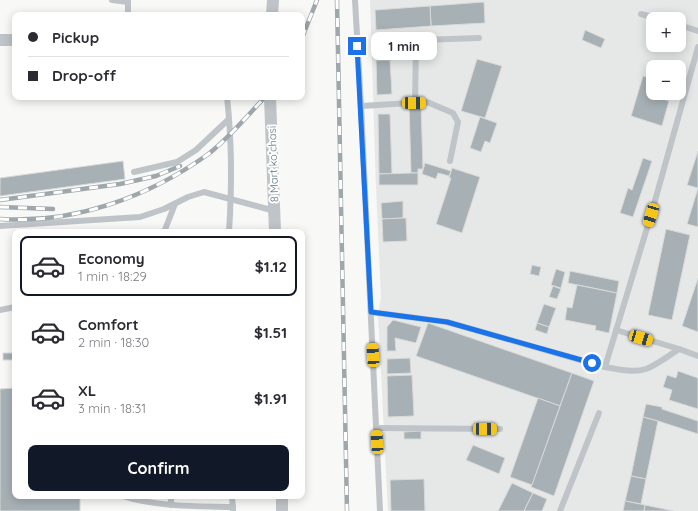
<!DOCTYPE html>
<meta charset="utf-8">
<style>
:root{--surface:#fff;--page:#f7f7f7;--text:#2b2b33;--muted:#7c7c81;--line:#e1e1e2;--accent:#111827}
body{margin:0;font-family:Quicksand,sans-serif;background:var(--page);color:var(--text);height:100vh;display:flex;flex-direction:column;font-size:15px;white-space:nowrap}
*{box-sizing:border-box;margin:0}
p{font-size:13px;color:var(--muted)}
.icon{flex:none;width:22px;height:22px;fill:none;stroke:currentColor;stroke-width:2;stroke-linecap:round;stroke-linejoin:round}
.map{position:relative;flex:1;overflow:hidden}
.panel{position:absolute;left:12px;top:229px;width:293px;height:270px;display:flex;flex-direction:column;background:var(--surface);border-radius:8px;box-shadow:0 2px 10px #0003}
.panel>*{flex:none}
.top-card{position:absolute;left:12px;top:12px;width:293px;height:88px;border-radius:8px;box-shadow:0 2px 10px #0003;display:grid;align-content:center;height:88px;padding:0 16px;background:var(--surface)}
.controls{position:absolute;left:646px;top:12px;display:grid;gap:8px}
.controls a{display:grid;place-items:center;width:40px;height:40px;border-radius:8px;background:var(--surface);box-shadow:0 2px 10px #0003;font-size:20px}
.end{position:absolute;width:18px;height:18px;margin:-9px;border:5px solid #1a73e8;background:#fff;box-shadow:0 0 0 2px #fff}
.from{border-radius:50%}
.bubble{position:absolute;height:28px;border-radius:8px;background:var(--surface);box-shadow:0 2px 10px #0003;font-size:13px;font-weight:700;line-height:28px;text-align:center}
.car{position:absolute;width:12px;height:24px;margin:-12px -6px;border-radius:5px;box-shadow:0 0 3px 1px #0007;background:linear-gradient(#f5c518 24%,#345 0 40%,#f5c518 0 76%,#345 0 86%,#f5c518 0)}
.top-card b{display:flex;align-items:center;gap:14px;height:38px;font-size:15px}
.top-card b+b{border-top:1px solid var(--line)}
.top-card i{width:10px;height:10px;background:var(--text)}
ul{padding:7px 0 0;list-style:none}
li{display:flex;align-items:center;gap:12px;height:60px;margin:0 8px 6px;padding:0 8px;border:2px solid transparent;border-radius:8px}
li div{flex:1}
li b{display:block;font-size:15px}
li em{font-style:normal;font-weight:700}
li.selected{border-color:var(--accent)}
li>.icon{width:36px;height:36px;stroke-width:1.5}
.primary-button{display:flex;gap:8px;margin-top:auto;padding:8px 16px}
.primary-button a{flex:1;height:46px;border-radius:8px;background:var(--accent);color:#fff;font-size:16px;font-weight:700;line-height:46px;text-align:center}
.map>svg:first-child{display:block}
.built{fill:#e6e8e7;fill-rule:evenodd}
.building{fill:#a6b0b5;stroke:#dadad8}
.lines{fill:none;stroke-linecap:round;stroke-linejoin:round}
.lane{stroke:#bfc4c8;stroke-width:6}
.street{stroke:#bfc4c8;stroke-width:12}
.rail-casing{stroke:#9ea7ac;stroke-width:4.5}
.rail{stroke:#fff;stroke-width:3;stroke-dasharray:9;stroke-linecap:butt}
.route{stroke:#1a73e8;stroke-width:5}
.labels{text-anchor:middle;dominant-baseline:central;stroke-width:4;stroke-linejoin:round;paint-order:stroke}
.street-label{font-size:11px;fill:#637680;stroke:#fff}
</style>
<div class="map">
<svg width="698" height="511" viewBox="0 0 698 511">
<rect width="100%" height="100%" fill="#f8f8f6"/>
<path class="built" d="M 370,0 L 698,0 L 698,511 L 388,511 L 378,315 L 381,297 L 376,188 ZM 653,19 L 679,19 L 679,45 L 653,45 ZM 653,67 L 679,67 L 679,93 L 653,93 Z"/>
<g class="building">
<polygon points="484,2 485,23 431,26 430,6"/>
<polygon points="430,6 431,26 376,30 375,10"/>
<polygon points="585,30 605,39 601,48 582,40"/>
<polygon points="477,59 502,66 485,118 461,111"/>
<polygon points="376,60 390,60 392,94 377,95"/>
<polygon points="643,76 653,79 649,94 669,101 662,126 631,116"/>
<polygon points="409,103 421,103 423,169 418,169 418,173 411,173"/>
<polygon points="378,114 390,114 392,174 379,174"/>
<polygon points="480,117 497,123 490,143 485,141 481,152 470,148"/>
<polygon points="698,151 698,188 687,185"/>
<polygon points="643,158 652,161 633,217 620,213 628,188 632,190"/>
<polygon points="123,161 125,179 0,196 0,178"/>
<polygon points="425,163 451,171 449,176 438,173 436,179 422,174"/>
<polygon points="452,168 480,177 462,233 436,224 451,178 449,178"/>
<polygon points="411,173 418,173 418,185 379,185 379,174"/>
<polygon points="698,188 698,227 687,224"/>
<polygon points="403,201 403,218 382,219 381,203"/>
<polygon points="403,218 406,218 407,241 383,242 382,219"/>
<polygon points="666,229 690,235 672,320 648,315"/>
<polygon points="532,265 541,267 539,276 530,274"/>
<polygon points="556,269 565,272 561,288 551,285"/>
<polygon points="570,271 619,281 617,293 568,283"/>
<polygon points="698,278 698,332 682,326"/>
<polygon points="577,285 617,293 609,333 595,330 596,326 565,320 567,307 572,308"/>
<polygon points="553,286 561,289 557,299 549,297"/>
<polygon points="544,304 556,308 549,327 537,323"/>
<polygon points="393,320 421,327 416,343 395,338 396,351 387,351 387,327"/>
<polygon points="428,323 572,373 560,406 416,356"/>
<polygon points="537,323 549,327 547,334 535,330"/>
<rect x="3" y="353" width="12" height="7"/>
<polygon points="410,358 411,373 387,374 387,359"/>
<polygon points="678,371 698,378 698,409 669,400 672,390 663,387 667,375 676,378"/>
<polygon points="572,373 594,381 554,496 531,487"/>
<polygon points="412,375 414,416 388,417 387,376"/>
<polygon points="15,388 15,496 80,496 80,511 0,511 0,389"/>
<polygon points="538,398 560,406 532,485 510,477"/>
<polygon points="646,404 662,407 662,409 698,421 698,434 658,421 643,417"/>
<polygon points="643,417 658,421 646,479 631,476"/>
<polygon points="421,431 421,439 404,439 404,432"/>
<polygon points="473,445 505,458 499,474 466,460"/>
<polygon points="631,476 646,479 641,504 625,501"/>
<polygon points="424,479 425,511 391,511 390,480"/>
<polygon points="512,483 533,493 524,511 498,511"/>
<polygon points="533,493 547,499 542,511 524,511"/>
<polygon points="625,501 645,505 644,511 623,511"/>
<polygon points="645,505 674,511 644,511"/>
</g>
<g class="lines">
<g class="lane">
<polyline points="112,0 128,2"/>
<polyline points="355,0 361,106 380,511"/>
<polyline points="641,14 659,19"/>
<polyline points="128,15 128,0"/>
<polyline points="679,25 698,31"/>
<path d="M 227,97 C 232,142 232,187 229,232"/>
<polyline points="415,103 416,45 420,40 479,38"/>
<polyline points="361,106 427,102 453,113 458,122 450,161"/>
<polyline points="134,172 177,162 196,150 229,119"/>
<polyline points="0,226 140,217 164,209 188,197 204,192 275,211"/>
<polyline points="164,232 175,204"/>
<polyline points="0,310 15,307"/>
<path d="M 371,312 L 447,322 L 605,367 C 617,369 633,373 646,369 C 655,366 670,355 679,349 L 698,356"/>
<polyline points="616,330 679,349"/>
<polyline points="605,367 651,215 698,47"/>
<polyline points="376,428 500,429"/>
<path d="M 122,496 C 157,507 195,506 233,507"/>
<polyline points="171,496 171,505"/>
<polyline points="232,496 233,510"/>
<polyline points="560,511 599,413"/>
</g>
<g class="street">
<polyline points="272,15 273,0"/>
<polyline points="0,40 15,40"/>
<polyline points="270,97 275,232"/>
<polyline points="282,496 282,511"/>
</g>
<defs>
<g id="rail">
<polyline points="337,0 347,511"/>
<polyline points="302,38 317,0"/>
<polyline points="0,200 120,184 156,176 180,166"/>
<polyline points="0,207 53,209"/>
<path d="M 0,219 C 74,224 148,197 207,155 C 227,140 248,115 265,97"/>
</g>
</defs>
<use href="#rail" class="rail-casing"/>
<use href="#rail" class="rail"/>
</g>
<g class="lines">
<polyline class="route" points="357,46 371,312 447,322 592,363"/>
</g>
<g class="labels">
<g class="street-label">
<text transform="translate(273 164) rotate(-92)">8 Mart koʻchasi</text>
</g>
</g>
</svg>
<div class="controls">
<a>+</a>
<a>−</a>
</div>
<i class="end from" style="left:592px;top:363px"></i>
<i class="end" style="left:357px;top:46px"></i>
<div class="bubble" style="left:371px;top:32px;width:66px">1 min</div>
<i class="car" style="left:414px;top:103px;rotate:90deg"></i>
<i class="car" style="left:651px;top:215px;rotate:197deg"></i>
<i class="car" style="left:641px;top:338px;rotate:107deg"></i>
<i class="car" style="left:373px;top:355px;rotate:357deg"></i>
<i class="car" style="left:485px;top:429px;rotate:91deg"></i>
<i class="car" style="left:377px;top:442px;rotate:357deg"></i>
<div class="top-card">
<b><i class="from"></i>Pickup</b>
<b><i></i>Drop-off</b>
</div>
<section class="panel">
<ul>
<li class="selected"><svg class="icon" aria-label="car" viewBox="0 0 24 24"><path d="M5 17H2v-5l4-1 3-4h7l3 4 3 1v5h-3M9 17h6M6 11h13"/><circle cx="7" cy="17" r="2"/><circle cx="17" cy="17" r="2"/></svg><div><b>Economy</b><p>1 min · 18:29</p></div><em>$1.12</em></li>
<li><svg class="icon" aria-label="car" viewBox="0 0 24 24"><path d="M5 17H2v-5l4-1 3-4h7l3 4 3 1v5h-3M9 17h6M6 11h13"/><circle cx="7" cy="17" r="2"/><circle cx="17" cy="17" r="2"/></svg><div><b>Comfort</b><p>2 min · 18:30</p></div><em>$1.51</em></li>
<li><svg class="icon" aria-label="car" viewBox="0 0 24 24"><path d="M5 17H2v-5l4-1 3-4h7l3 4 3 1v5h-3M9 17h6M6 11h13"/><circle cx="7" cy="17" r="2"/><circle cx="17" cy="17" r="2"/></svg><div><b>XL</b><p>3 min · 18:31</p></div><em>$1.91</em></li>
</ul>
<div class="primary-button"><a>Confirm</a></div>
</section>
</div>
